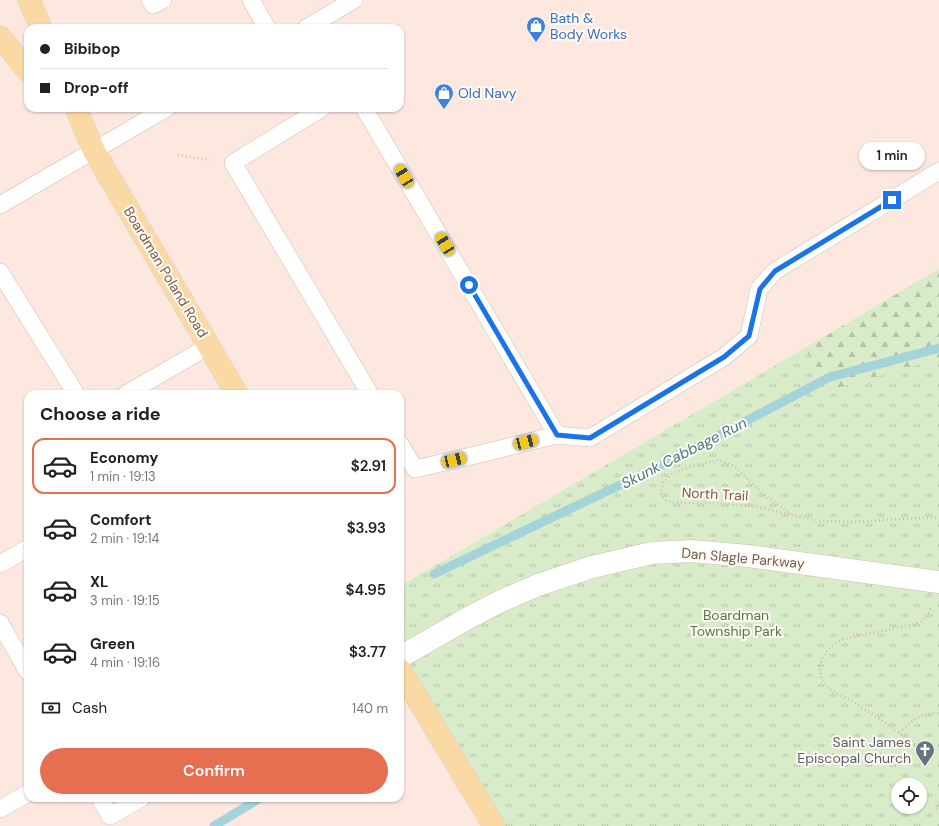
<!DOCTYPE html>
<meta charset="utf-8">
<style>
:root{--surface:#fff;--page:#f6f6f6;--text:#222;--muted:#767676;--line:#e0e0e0;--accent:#e76f51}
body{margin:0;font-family:"DM Sans",sans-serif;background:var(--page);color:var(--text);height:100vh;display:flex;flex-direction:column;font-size:15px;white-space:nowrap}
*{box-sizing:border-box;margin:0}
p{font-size:13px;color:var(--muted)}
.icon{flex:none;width:22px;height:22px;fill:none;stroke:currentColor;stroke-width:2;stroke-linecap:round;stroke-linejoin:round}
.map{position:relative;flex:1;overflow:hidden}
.details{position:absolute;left:24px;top:390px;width:380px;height:412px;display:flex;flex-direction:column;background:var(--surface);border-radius:12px;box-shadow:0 1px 3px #0004}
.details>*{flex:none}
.banner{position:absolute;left:24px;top:24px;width:380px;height:88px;border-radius:12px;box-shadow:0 1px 3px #0004;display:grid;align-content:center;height:88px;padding:0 16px;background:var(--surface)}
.fabs{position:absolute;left:891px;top:778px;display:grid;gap:8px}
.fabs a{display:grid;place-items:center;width:36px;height:36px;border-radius:50%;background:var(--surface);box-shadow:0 1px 3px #0004;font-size:20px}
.end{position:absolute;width:18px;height:18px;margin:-9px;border:5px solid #1a73e8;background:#fff;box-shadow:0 0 0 2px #fff}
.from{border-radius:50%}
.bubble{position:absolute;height:28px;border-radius:14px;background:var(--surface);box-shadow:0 1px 3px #0004;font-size:13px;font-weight:600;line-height:28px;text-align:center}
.car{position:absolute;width:12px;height:24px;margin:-12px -6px;border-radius:5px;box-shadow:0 0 3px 1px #0007;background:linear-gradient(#f5c518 24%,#345 0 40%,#f5c518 0 76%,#345 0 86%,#f5c518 0)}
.banner b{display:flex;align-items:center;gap:14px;height:38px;font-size:15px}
.banner b+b{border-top:1px solid var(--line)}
.banner i{width:10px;height:10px;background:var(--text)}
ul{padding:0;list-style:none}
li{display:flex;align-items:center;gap:12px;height:56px;margin:0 8px 6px;padding:0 8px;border:2px solid transparent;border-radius:12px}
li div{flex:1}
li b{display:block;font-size:15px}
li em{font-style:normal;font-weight:600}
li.selected{border-color:var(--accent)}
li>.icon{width:36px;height:36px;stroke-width:1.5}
h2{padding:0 16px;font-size:18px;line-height:48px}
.pay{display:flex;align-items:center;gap:10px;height:44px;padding:0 16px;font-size:15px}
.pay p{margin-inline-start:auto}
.action{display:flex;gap:8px;margin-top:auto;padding:8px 16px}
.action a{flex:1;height:46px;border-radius:24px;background:var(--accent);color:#fff;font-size:16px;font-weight:600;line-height:46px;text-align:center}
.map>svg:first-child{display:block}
.commercial{fill:#fde8e0;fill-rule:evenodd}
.grass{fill:url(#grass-tufts);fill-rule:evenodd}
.forest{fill:url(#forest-firs)}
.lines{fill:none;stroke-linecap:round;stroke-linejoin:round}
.stream{stroke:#a5d3da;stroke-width:9}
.service-casing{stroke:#d1beb0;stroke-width:18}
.minor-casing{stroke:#d1beb0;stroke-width:23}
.primary-casing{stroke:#dad1cd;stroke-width:23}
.path{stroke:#d9b8a5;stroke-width:2.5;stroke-dasharray:1 3;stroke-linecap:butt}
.service{stroke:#fff;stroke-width:17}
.minor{stroke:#fff;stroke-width:22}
.primary{stroke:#fbd9a5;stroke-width:22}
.route{stroke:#1a73e8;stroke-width:5}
.labels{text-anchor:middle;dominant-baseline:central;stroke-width:4;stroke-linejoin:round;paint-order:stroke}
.shop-label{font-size:14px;fill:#366cbe;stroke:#fffaf3;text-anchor:start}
.street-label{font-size:14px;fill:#7a5c4d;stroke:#fffaf3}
.park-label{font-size:14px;fill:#537a41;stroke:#fffaf3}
.worship-label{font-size:14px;fill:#5b616d;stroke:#fffaf3;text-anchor:end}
.water-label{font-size:15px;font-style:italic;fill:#437c86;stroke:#fffaf3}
</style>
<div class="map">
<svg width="939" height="826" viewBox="0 0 939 826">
<defs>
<pattern id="grass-tufts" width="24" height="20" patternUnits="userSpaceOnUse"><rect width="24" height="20" fill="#d8ecc9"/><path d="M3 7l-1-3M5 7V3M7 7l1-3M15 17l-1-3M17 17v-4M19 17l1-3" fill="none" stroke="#b4c2a5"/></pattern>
<pattern id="forest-firs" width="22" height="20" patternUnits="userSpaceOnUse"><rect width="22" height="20" fill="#d8ecc9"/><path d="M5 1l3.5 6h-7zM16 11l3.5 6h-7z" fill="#b4c2a5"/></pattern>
</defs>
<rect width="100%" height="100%" fill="#fdf6ec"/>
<path class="commercial" d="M 0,0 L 939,0 L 939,269 L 400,586 L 400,394 L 28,394 L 28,798 L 400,798 L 400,670 L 494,826 L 0,826 ZM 28,28 L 400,28 L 400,108 L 28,108 Z"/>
<path class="grass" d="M 939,269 L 939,826 L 494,826 L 400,670 L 400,586 ZM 898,785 L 920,785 L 920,807 L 898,807 Z"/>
<polygon class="forest" points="939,269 939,359 833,389 830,391 805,348"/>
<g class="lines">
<g class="stream">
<polyline points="434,574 668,462 830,377 939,348"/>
<polyline points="214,826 260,798"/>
</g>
<defs>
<g id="service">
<polyline points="150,0 153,5 163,0"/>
<polyline points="251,0 267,28"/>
<polyline points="306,28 354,0"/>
<polyline points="322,108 233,163 370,394"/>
<polyline points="364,108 557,435 480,454 415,469 400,444"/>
<polyline points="0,205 167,108"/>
<polyline points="0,272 76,394"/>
<polyline points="126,394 209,346"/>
<polyline points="557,435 590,438 724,357 749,336 759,289 775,271 939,171"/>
<polyline points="0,564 28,548"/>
<polyline points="0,623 28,672"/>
<polyline points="100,798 110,816 142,798"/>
<polyline points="0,809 28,793"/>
</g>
<polyline id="minor" points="400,657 470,617 501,601 538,585 592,567 652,553 691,551 748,556 939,582"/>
<g id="primary">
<polyline points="29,0 41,28"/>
<polyline points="0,37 28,71"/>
<polyline points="76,108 94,151 237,394"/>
<polyline points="400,670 494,826"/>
</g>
</defs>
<use href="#service" class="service-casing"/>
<use href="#minor" class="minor-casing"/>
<use href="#primary" class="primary-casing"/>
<g class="path">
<polyline points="178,155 210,160"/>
<polyline points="791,514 767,497 734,466 718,460 692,466 673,473 663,483 660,492 665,500 678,503 708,503 753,506 820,521 853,522 918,518 939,518"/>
<path d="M 900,733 C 911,720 921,713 939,713"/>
<path d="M 918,747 C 898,732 879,718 858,705 C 848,698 832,693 824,684 C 822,680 821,676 820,672 C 819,657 829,646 843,639 L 916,624 C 923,620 928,616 931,608"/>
<polyline points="939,802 935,807 939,810"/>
</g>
<use href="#service" class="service"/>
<use href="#minor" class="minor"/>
<use href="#primary" class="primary"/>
</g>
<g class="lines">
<polyline class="route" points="469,285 557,435 590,438 724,357 749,336 760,289 775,271 892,200"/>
</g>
<defs>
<symbol id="shop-pin" viewBox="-11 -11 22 30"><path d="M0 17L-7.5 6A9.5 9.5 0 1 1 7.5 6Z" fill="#3f7fe0" stroke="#fffaf3"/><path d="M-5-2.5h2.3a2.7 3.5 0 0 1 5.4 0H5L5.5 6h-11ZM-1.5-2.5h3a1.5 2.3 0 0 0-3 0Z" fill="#fff"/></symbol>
<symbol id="church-pin" viewBox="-11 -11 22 30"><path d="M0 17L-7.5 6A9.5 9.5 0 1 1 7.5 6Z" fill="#6b7280" stroke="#fffaf3"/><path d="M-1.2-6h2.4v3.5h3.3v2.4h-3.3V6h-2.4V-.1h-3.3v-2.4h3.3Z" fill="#fff"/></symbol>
</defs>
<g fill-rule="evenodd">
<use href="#shop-pin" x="525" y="15" width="22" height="30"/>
<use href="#shop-pin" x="433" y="82" width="22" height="30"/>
<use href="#church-pin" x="914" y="739" width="22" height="30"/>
</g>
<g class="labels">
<g class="shop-label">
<text x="550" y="18">Bath &amp;<tspan x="550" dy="16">Body Works</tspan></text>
<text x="458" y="93">Old Navy</text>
</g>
<g class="street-label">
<text transform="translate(166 272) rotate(59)">Boardman Poland Road</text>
<text transform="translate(715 494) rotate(3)">North Trail</text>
<text transform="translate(743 558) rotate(5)">Dan Slagle Parkway</text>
</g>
<g class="park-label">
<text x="736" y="615">Boardman<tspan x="736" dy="16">Township Park</tspan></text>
</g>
<g class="worship-label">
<text x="911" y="742">Saint James<tspan x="911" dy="16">Episcopal Church</tspan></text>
</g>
<g class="water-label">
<text transform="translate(684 453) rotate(-27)">Skunk Cabbage Run</text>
</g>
</g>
</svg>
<div class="fabs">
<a><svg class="icon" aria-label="locate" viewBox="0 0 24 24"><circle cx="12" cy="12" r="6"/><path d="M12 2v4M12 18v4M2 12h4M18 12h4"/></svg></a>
</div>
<i class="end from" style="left:469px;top:285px"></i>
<i class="end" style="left:892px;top:200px"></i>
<div class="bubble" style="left:859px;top:142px;width:66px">1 min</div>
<i class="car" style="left:404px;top:176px;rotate:329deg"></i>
<i class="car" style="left:445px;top:244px;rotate:329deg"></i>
<i class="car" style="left:526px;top:442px;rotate:76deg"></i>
<i class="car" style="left:454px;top:460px;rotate:77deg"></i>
<div class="banner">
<b><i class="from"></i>Bibibop</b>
<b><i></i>Drop-off</b>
</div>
<section class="details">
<h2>Choose a ride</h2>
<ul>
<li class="selected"><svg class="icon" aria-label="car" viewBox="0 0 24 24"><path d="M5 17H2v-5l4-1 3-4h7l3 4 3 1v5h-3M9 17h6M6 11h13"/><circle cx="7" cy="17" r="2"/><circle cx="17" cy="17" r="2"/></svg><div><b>Economy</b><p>1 min · 19:13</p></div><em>$2.91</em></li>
<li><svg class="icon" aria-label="car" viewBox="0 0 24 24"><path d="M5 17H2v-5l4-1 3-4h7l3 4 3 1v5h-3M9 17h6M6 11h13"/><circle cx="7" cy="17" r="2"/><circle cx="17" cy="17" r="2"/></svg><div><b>Comfort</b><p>2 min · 19:14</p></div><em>$3.93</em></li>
<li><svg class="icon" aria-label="car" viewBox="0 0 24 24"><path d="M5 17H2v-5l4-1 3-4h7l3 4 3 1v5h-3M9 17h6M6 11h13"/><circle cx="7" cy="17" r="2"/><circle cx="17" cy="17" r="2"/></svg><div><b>XL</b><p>3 min · 19:15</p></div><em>$4.95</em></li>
<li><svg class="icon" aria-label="car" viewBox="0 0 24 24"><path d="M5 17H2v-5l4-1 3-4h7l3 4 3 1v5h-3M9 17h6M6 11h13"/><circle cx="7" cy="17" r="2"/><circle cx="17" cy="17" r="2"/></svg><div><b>Green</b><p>4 min · 19:16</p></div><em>$3.77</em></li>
</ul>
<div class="pay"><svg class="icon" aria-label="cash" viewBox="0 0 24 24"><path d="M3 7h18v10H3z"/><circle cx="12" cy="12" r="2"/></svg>Cash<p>140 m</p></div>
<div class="action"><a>Confirm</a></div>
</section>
</div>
